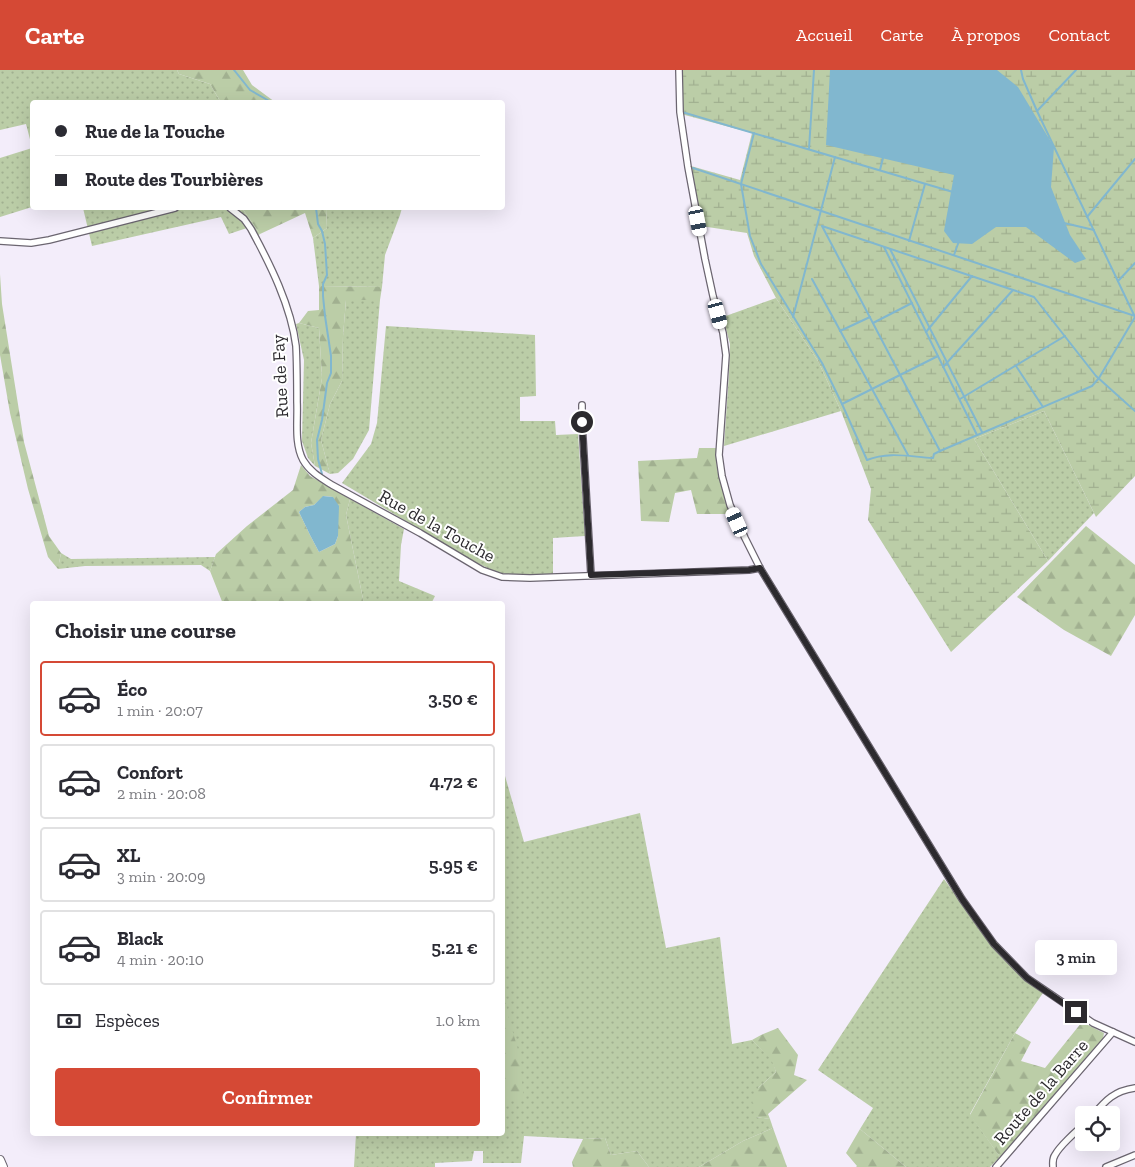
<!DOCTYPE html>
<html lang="fr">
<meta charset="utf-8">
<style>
:root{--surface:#fff;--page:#f7f7f7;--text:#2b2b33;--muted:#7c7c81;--line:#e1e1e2;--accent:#d54935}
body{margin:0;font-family:"Zilla Slab",serif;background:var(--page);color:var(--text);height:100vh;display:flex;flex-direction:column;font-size:19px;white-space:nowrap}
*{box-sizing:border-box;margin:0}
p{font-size:16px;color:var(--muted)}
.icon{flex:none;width:28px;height:28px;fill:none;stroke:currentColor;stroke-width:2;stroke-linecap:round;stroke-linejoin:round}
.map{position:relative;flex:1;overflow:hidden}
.details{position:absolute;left:30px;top:531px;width:475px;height:535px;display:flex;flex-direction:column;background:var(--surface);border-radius:5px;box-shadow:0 5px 20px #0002}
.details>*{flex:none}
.banner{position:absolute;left:30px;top:30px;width:475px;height:110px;border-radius:5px;box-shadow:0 5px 20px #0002;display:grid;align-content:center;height:110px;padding:0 25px;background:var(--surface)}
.controls{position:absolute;left:1075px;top:1036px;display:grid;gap:10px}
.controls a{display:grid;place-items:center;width:45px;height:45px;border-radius:5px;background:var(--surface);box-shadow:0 5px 20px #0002;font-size:25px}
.end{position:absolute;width:22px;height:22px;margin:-11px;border:6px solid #2c2a2e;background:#fff;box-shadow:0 0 0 2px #fff}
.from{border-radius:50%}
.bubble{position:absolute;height:35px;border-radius:5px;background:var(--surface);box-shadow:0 5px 20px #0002;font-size:16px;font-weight:600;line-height:35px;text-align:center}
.car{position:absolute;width:15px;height:30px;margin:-15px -8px;border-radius:6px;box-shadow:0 0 4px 1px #0007;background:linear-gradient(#fff 24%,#345 0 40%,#fff 0 76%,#345 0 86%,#fff 0)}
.banner b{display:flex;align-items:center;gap:18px;height:48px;font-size:19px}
.banner b+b{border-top:1px solid var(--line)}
.banner i{width:12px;height:12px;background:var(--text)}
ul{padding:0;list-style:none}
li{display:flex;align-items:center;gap:15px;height:75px;margin:0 10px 8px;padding:0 15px;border:2px solid var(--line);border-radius:5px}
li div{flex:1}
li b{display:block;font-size:19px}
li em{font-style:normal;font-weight:600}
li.selected{border-color:var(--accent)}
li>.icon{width:45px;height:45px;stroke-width:1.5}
h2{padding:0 25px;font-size:22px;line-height:60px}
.pay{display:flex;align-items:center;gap:12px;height:55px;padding:0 25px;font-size:19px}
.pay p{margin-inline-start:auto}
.primary-button{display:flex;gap:10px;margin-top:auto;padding:10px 25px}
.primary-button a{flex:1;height:58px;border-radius:5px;background:var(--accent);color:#fff;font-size:20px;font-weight:600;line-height:58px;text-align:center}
header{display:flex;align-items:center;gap:30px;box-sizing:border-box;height:70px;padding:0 25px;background:var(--accent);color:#fff}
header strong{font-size:24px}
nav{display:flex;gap:28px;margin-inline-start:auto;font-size:18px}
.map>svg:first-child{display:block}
.grass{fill:url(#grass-dots)}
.forest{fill:url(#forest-firs);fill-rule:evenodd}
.wetland{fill:url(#wetland-marsh)}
.water{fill:#81b7cf}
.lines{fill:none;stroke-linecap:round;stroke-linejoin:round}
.stream{stroke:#81b7cf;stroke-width:2}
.street-casing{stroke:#6b6570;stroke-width:8}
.secondary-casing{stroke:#6b6570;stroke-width:10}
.street{stroke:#fff;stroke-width:5.5}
.secondary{stroke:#fff;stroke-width:8}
.route{stroke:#2c2a2e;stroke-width:6}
.labels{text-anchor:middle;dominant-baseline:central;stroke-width:4;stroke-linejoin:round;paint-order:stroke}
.street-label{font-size:18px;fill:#2c2a2e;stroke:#fff}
</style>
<header>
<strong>Carte</strong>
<nav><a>Accueil</a><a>Carte</a><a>À propos</a><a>Contact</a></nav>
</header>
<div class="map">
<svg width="1135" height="1097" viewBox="0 0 1135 1097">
<defs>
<pattern id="grass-dots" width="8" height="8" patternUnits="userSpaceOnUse" patternTransform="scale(1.25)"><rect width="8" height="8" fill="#bbcda7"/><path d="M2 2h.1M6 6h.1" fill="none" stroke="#a1b090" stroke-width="1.8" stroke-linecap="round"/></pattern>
<pattern id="forest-firs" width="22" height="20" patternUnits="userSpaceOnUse" patternTransform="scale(1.25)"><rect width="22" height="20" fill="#bbcda7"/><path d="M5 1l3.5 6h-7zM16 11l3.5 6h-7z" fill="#a1b090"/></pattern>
<pattern id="wetland-marsh" width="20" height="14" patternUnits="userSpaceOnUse" patternTransform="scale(1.25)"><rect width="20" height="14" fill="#bbcda7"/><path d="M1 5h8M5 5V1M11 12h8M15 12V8" fill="none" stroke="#a1b090"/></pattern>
</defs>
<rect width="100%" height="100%" fill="#f3edfa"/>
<g class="grass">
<polygon points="0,0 177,0 179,4 210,14 220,31 218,32 32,32 32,77 26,54 0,60"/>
<polygon points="32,78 32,137 0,147 0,88"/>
<polygon points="83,138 155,138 156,140 165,138 242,138 260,164 252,169 247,158 229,164 221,147 92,176"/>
<polygon points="326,138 402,138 400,145 385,185 382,217 319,216 313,168 327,158"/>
<polygon points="776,228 818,291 841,341 724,376 729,303 730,274 723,247"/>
<polygon points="346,230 380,230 369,360 353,389 338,403 330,404 321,370 330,334 342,311 343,266"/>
<polygon points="299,253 319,258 322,308 311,373 315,396 308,388 302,371 304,290 296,254"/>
<polygon points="386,256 535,265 536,326 520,327 520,351 555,351 556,365 578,364 585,466 553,468 553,504 516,506 496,502 471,490 342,413 371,374 377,353"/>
<polygon points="1044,341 1094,443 1048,491 974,369"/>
<polygon points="350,429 404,459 401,475 399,511 435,526 431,534 364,534 346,445"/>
<polygon points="61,483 71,489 215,487 210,501 201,495 85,496 58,499 53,493 59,493"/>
<polygon points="503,699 524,772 640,743 666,878 720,867 732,974 752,970 772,989 776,1002 758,1018 756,1047 770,1049 773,1058 743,1071 699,1097 649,1097 637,1081 611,1085 605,1068 583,1069 524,1066 521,1093 483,1093 483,1081 474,1081 472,1091 435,1093 435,1097 354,1097 356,1064 502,1064"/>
<polygon points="944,809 1002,888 1043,923 1015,963 970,1044 1000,1087 990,1097 906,1097 860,1059 873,1038 818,1000"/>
</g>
<g class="forest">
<polygon points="177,0 243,0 252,15 275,32 218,32 220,31 210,14 179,4"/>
<polygon points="242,138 326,138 327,158 313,168 305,143 260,164"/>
<polygon points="0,204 2,234 24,372 49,466 61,483 59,493 53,493 48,487 28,419 10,343 0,285"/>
<polygon points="319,216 382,217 380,230 346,230 343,266 342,311 330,334 321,370 330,404 315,396 311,373 322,308 319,258 299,253 308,241 319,240"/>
<polygon points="699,378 716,378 717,399 730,444 697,444 691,420 675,423 669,452 641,451 638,391 697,388"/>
<path d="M 301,395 L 310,406 L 350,429 L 346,445 L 364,534 L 223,534 L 210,501 L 216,484 L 247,456 L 293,420 ZM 324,426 L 333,427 L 338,466 L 335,474 L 319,482 L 310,465 L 299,442 L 305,437 L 314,435 Z"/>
<polygon points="1086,456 1135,495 1135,545 1111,586 1064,560 1017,527"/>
<polygon points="503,932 506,932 507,942 519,983 524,1031 503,1030"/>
<polygon points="1082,952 1104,963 1103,969 1000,1087 970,1045 1015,963 1031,972 1021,991 1045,998"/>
<polygon points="778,958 798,985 794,1005 807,1010 768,1044 770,1049 756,1047 752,1031 758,1018 776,1002 771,989 752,970 761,965"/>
<polygon points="773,1058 787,1097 699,1097 743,1071"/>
<polygon points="860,1059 906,1097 856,1097 857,1096 846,1083"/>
<polygon points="605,1068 611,1085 637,1081 649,1097 573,1097 572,1092 583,1069"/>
</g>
<polygon class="wetland" points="681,0 1135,0 1135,406 1096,447 1044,341 974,369 1048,491 951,582 868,450 871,419 841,341 818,291 776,228 754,186 747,163 701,156 691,96 740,110 752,63 681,44"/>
<g class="water">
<polygon points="830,0 997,0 1018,17 1054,77 1051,117 1070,165 1086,189 1075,193 1026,157 996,157 972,174 953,173 944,161 954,105 826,75"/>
<polygon points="323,426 333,427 339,436 338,466 335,474 319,482 310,465 299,442 305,437 314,435"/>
</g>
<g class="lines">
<g class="stream">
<polyline points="234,0 250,20 271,32"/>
<polyline points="1021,0 1023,9 1037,41 1134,245"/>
<polyline points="1037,41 1076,0"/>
<polyline points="682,42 953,122"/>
<path d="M 754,63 L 741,114 L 750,166 L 761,194 L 822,293 L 842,334 L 867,390 C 889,381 911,387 933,388 L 934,384 L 940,381 L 1092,316 L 1099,308 L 1135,247"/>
<polyline points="809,79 814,0"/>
<polyline points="693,98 1135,246"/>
<polyline points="880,100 883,88"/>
<polyline points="316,138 318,154 322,161 325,174 327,205 323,214 323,226 325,246 331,286 331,303 327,313 322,350 317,370 318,389 322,404"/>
<polyline points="1087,147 1135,89"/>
<polyline points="1064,153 1094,160"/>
<polyline points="909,171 925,114"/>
<polyline points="884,177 977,365"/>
<polyline points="890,179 982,362"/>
<polyline points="954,185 959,171"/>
<polyline points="812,209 908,385"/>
<polyline points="1118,211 1135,193"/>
<polyline points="793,247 835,87"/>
<polyline points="873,253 912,233"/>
<polyline points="840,261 870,247"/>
<polyline points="926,262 972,206"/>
<polyline points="1016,296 1043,337"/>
<polyline points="943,297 1013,220"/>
<polyline points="960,329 1065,266"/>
<polyline points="842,334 938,286"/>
<polyline points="940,381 822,156 1034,227 1096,306 1135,341"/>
</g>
<defs>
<g id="street">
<polyline points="679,0 680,42 688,97 705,189 713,226 723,263 726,285 719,385 722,406 730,435 745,468 760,498 962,829 994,874 1027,908 1093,953 1135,972"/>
<path d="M 230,138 L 244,149 L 251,159 C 270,194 291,236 296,276 C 297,295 297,313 297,332 C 298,350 294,373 303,390 C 310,402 321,408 332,415 L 420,463 L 482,500 L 502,507 L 530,508 L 749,500 L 760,498"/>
<polyline points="0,171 31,173 49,170 175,138"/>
<polyline points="582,335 582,352 591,505"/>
<path d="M 1093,1045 C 1106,1030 1114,1021 1135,1018"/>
<polyline points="996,1097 1113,962"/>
<path d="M 1053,1097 C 1053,1093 1052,1089 1055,1085 C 1059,1077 1076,1061 1084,1055"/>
<polyline points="1106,1097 1135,1085"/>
</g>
<polyline id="secondary" points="0,1090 3,1097"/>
</defs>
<use href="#street" class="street-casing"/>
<use href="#secondary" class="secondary-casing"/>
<use href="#street" class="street"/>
<use href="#secondary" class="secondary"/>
</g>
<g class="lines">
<polyline class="route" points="582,352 591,505 749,500 760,498 962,829 994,874 1027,908 1076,942"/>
</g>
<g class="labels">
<g class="street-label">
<text transform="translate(280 306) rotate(-93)">Rue de Fay</text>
<text transform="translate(437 456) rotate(29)">Rue de la Touche</text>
<text transform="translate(1041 1022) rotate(-49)">Route de la Barre</text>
</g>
</g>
</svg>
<div class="controls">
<a><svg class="icon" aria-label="locate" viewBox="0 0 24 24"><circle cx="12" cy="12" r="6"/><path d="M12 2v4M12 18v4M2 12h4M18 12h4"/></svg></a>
</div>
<i class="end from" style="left:582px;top:352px"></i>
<i class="end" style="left:1076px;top:942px"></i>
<div class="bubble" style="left:1035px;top:870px;width:82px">3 min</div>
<i class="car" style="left:698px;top:151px;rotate:169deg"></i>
<i class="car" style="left:718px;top:244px;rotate:165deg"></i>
<i class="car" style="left:737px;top:452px;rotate:336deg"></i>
<div class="banner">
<b><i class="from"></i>Rue de la Touche</b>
<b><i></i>Route des Tourbières</b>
</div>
<section class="details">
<h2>Choisir une course</h2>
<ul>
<li class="selected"><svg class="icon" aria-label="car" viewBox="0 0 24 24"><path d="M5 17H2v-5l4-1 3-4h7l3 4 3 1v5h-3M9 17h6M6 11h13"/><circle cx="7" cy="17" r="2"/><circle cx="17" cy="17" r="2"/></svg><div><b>Éco</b><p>1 min · 20:07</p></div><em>3.50 €</em></li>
<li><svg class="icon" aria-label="car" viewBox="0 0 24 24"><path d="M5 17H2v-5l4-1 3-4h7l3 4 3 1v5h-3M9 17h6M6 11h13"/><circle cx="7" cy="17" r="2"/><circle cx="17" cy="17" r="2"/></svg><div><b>Confort</b><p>2 min · 20:08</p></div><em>4.72 €</em></li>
<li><svg class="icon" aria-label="car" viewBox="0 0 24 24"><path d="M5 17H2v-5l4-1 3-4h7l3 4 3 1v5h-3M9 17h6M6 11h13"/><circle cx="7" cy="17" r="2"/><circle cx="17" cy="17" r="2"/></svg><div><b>XL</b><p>3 min · 20:09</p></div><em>5.95 €</em></li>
<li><svg class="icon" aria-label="car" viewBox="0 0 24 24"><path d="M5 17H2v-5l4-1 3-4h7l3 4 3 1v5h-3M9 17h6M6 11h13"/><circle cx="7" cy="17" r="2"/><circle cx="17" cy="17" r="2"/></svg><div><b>Black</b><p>4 min · 20:10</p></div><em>5.21 €</em></li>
</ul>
<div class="pay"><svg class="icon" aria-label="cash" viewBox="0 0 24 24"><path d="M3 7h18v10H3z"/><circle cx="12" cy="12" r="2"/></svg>Espèces<p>1.0 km</p></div>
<div class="primary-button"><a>Confirmer</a></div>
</section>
</div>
